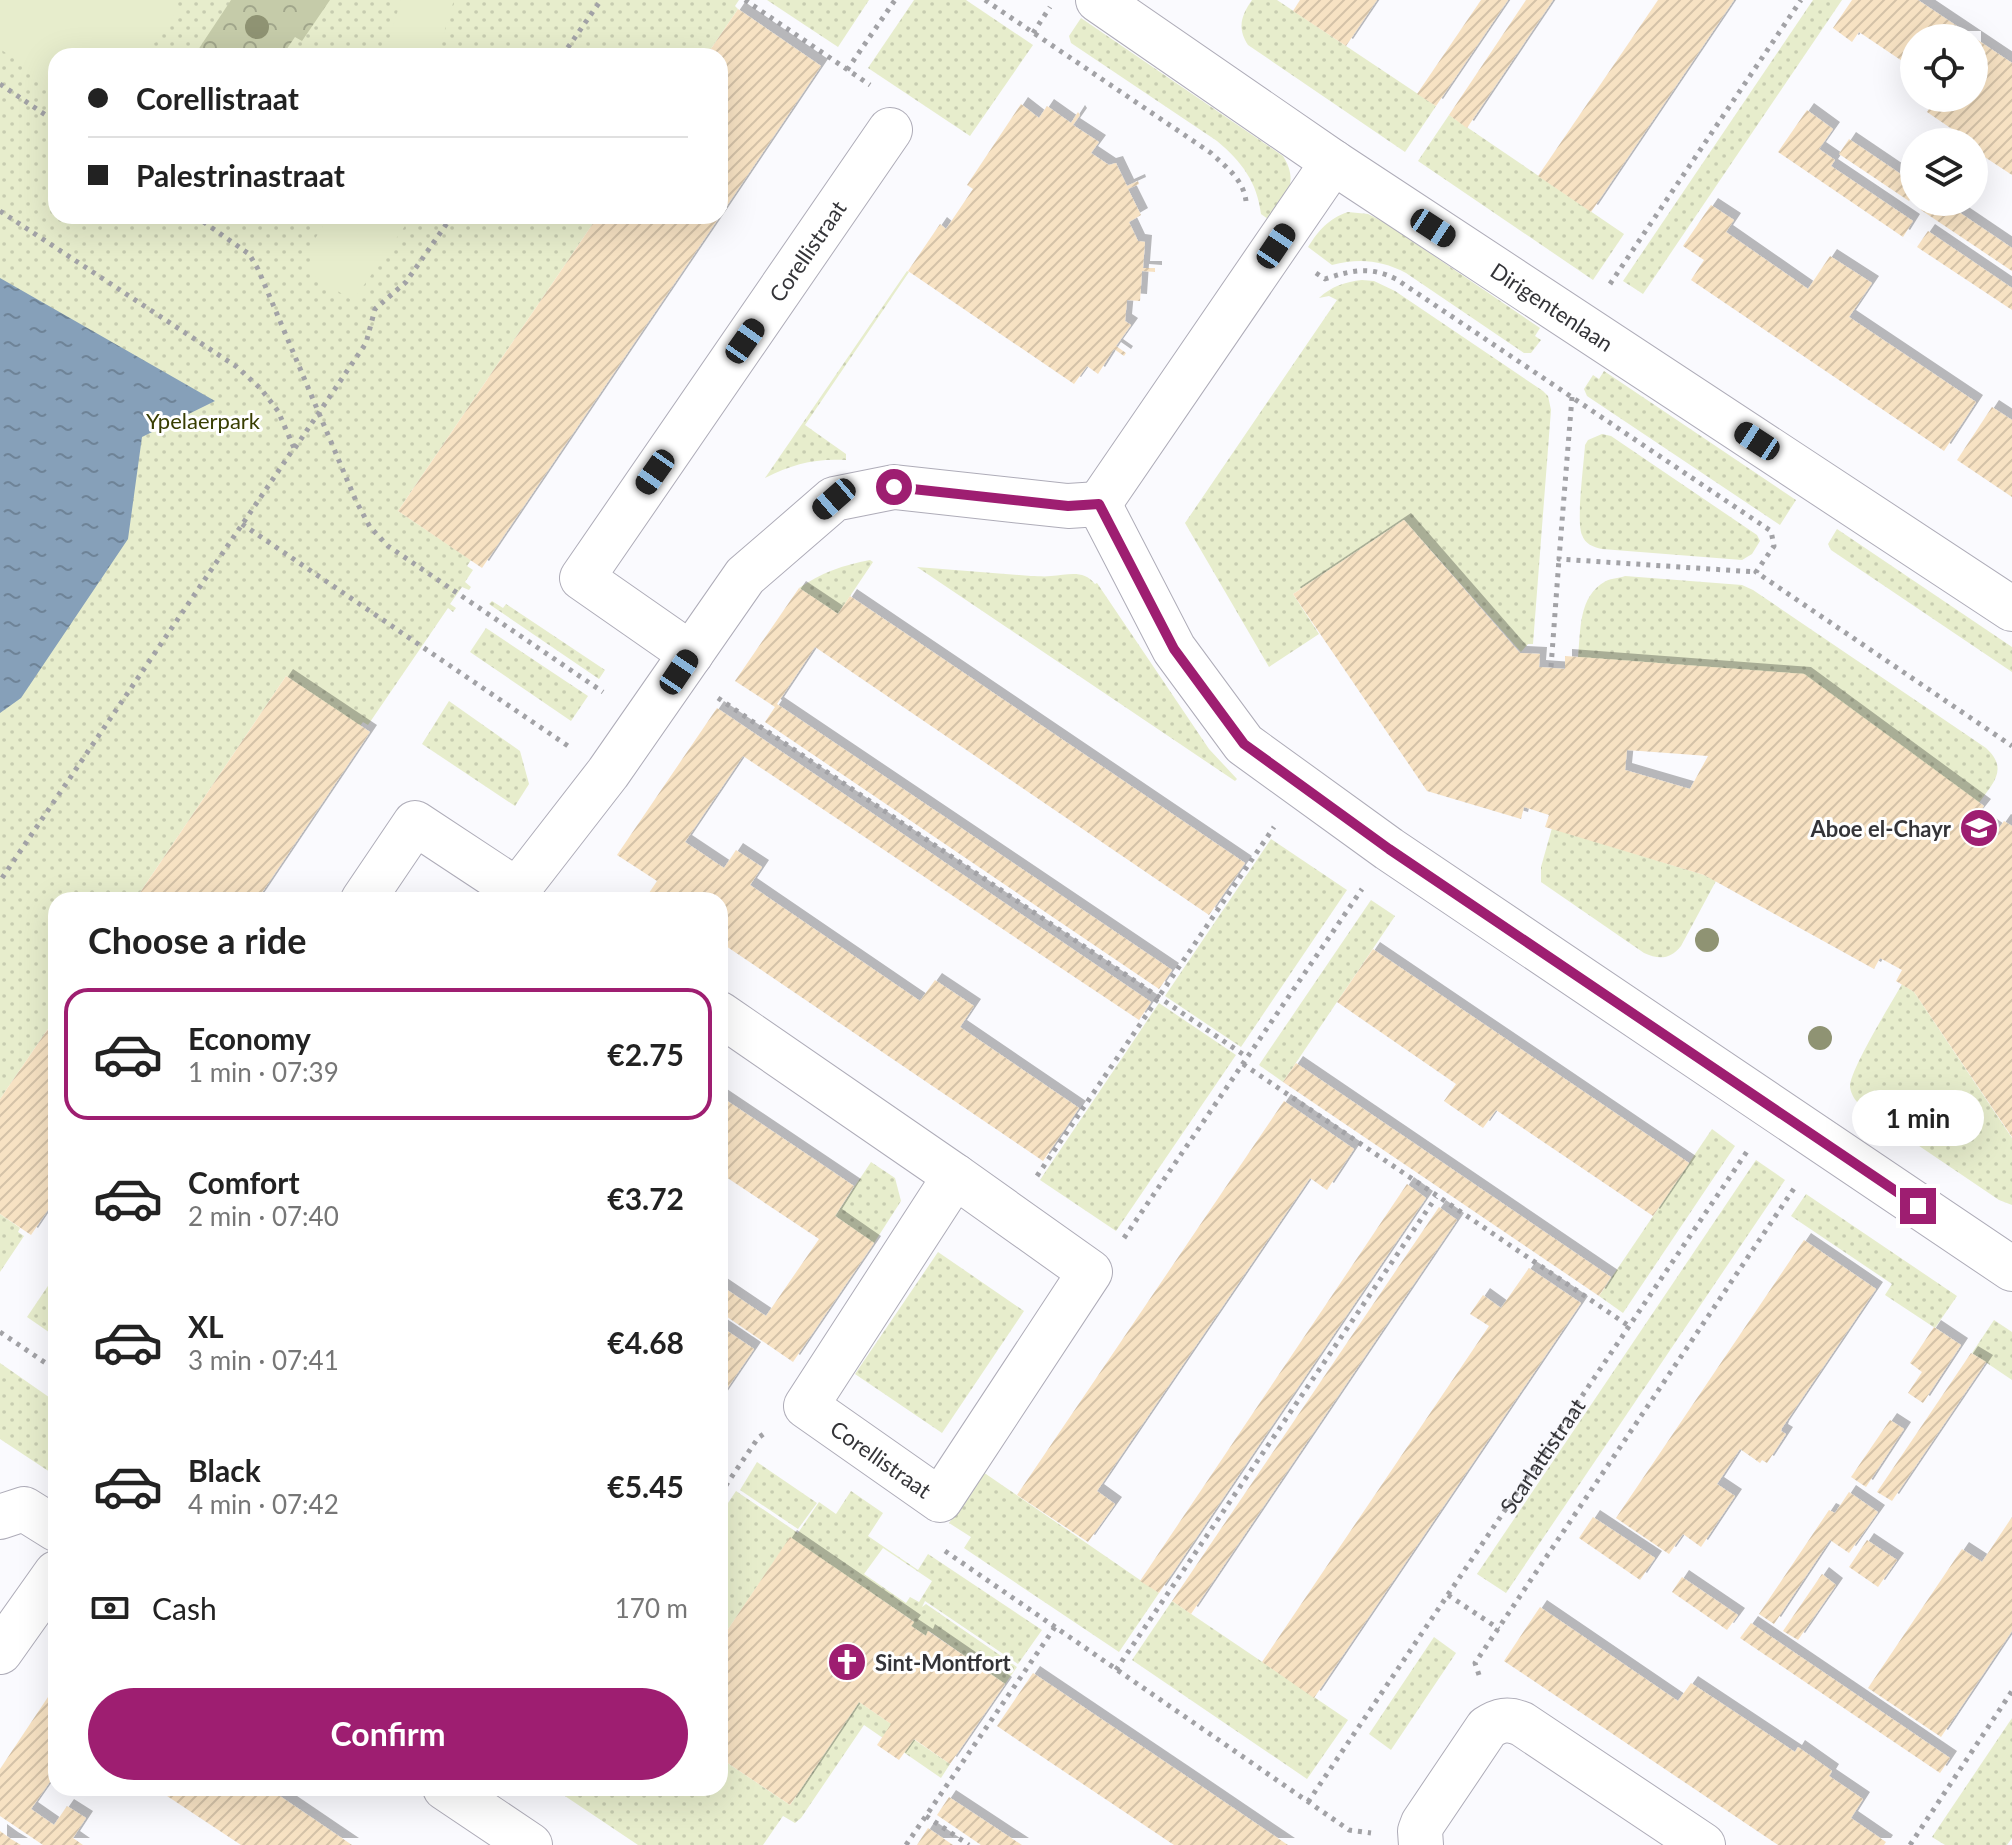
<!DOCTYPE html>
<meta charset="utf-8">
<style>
:root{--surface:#fff;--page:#f2f2f2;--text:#222;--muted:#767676;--line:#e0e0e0;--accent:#9e1e71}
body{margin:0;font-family:Lato,sans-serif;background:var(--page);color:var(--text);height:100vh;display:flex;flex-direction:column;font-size:30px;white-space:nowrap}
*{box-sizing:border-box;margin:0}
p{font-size:26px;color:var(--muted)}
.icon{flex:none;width:44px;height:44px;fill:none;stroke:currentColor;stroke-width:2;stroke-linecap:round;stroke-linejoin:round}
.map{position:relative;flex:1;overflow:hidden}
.panel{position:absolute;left:48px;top:892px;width:680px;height:904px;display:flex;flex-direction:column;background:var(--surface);border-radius:24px;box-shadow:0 8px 32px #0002}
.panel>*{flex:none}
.banner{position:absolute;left:48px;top:48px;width:680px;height:176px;border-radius:24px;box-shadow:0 8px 32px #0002;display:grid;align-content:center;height:176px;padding:0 40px;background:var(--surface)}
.tools{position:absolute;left:1900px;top:24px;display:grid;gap:16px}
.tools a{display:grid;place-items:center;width:88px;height:88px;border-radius:50%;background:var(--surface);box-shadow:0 8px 32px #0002;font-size:40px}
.end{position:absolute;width:36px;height:36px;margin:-18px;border:10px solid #9e1e71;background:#fff;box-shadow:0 0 0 4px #fff}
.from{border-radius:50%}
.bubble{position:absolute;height:56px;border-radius:28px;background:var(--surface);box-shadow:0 8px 32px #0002;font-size:26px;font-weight:700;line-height:56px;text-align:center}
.car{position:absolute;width:24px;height:48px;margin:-24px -12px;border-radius:10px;box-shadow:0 0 6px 2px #0007;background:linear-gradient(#222 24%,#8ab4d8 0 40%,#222 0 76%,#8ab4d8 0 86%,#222 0)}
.banner b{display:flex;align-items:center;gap:28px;height:76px;font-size:30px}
.banner b+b{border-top:2px solid var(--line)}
.banner i{width:20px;height:20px;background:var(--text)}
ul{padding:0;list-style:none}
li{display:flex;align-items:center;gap:24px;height:132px;margin:0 16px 12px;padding:0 24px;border:4px solid transparent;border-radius:24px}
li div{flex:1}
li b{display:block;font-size:30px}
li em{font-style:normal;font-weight:700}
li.on{border-color:var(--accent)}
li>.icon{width:72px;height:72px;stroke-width:1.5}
h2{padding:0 40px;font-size:36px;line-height:96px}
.pay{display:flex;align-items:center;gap:20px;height:88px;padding:0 40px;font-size:30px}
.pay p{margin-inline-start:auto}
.primary-button{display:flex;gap:16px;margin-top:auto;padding:16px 40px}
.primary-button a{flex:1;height:92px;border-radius:48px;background:var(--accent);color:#fff;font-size:32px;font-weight:700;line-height:92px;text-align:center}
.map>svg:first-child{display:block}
.green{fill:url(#green-dots);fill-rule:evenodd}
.forest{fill:url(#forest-crowns)}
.pitch{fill:#e7edcc}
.water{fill:url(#water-ripples)}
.building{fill:url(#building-hatch);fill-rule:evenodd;filter:url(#shadow)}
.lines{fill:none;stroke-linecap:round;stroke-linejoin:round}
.minor-casing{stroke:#aeacb8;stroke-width:46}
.path{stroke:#a2a2a6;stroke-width:5;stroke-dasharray:4 6;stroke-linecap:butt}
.minor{stroke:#fff;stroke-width:44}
.tree{fill:#8f9373}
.route{stroke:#9e1e71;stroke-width:10}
.labels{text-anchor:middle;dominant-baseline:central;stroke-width:6;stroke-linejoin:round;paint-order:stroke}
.street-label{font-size:22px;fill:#343438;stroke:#fff}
.park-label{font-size:22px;fill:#383e02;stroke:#fff}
.poi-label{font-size:22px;font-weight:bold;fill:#343438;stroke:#fff;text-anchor:end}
</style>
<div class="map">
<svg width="2012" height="1845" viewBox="0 0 2012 1845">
<defs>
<pattern id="green-dots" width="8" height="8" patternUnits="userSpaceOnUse" patternTransform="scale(2)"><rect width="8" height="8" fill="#e7edcc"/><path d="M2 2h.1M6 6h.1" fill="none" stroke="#c7ccb0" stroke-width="1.8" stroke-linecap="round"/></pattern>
<pattern id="forest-crowns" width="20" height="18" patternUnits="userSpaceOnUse" patternTransform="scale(2)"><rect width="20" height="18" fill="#c5cba9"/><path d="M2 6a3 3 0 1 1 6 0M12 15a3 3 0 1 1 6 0" fill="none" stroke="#a1a68b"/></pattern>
<pattern id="water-ripples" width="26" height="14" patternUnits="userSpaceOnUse" patternTransform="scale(2)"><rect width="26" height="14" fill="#86a0b9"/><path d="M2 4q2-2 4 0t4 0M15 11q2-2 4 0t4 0" fill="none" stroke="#6e8397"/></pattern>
<pattern id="building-hatch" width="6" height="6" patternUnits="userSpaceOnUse" patternTransform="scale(2)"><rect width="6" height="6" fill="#f7e2c3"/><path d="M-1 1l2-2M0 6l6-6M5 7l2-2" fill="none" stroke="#d4c2a8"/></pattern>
<filter id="shadow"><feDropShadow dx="7" dy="-7" stdDeviation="0" flood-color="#0004"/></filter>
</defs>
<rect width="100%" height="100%" fill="#fafafe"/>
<g class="green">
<polygon points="0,0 739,0 735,6 738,9 706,56 56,56 56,216 598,216 398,511 471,560 467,566 473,570 465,582 471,587 469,590 462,587 450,604 456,608 453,612 448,608 368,725 363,722 360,726 286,676 135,900 56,900 56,1017 0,1099"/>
<polygon points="767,0 869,0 838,47"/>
<polygon points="914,0 966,0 1033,45 970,136 868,68"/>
<path d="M 1252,0 L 1277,0 L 1436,106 L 1405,152 L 1248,45 C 1237,28 1241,16 1252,0 Z"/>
<polygon points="1813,0 1842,0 1643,294 1623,281"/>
<path d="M 1081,18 L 1283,156 C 1300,183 1285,197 1272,222 L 1261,214 C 1257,182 1242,162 1217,141 L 1071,43 L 1069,36 Z"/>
<polygon points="1449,115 1624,234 1593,280 1418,161"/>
<path d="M 1348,212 L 1368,214 L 1384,222 L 1540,328 L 1535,336 L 1541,340 L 1531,353 L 1524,353 L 1406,273 C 1381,260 1359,258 1332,265 L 1308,247 C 1319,230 1328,219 1348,212 Z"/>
<path d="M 907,271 L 909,272 L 805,425 L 846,454 L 846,460 C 816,458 792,464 765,478 Z"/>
<path d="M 1362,280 L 1374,281 L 1395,291 L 1543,391 L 1548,396 L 1551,410 L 1533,644 L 1528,644 L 1521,652 L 1404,520 L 1293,594 L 1319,634 L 1269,667 L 1185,523 L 1337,300 L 1329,296 L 1319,298 C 1332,286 1345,282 1362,280 Z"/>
<polygon points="1604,371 1796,500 1780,525 1587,396 1584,389 1593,375 1599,379"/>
<path d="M 1602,434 L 1611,436 L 1757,535 L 1760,541 L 1752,554 L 1742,560 L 1602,549 C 1593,547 1585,544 1582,535 C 1576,522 1584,463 1585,445 L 1588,440 Z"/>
<polygon points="1837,529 2012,647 2012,672 1831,550 1828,544"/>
<path d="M 870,560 L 873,562 L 838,614 L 799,588 C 821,573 843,565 870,560 Z"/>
<path d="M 917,567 L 1031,576 C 1038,576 1044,577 1051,576 C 1068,575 1083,569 1095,584 L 1097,583 L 1209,749 L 1237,779 L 1235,781 Z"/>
<path d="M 1625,576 L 1742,585 L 1753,590 L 1986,748 C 2009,769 1993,783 1979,803 L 1578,657 C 1581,630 1578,596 1606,581 C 1612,578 1620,578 1625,576 Z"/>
<polygon points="492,601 503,608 506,604 605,670 599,679 489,604"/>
<polygon points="486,628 588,696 571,721 470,652"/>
<polygon points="449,701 520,751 529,784 515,806 422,744"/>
<path d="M 1552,828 L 1704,875 L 1716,881 L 1681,946 C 1671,959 1659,960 1644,953 L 1541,882 L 1541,867 Z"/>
<polygon points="1271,839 1347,890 1241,1047 1165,996"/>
<polygon points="1371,900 1395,916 1283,1082 1259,1065"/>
<path d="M 1902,984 L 1914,992 L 2012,1138 L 2012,1205 L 1999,1200 L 1863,1108 C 1856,1102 1851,1095 1850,1087 C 1849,1071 1892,1002 1902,984 Z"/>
<polygon points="1159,1003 1236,1055 1116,1231 1040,1180"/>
<polygon points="1712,1129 1735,1146 1623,1313 1599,1296"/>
<polygon points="1756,1160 1785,1180 1506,1593 1477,1574"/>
<polygon points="871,1162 895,1178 901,1201 874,1243 835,1216"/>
<polygon points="1806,1194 1957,1296 1935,1328 1885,1295 1892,1284 1791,1216"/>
<polygon points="0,1214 20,1228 18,1232 24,1236 0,1272"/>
<polygon points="938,1252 1024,1311 942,1433 855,1374"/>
<polygon points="56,1274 56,1337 27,1317"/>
<polygon points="1994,1320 2012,1332 2012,1380 1972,1353"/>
<polygon points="0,1363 56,1402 56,1476 0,1439"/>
<polygon points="757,1462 817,1503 798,1529 740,1490"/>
<polygon points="983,1472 1159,1593 1119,1652 964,1548 971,1537 949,1523"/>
<path d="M 736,1491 L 798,1533 L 819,1502 L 836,1514 L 851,1491 L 883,1513 L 868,1536 L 918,1570 L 928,1554 L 1042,1630 L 1018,1664 L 925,1601 L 922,1607 L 926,1604 L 1017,1667 L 1005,1684 L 929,1631 L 926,1636 L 911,1626 L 913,1621 L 790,1538 L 720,1641 L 720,1515 ZM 883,1548 L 932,1581 L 919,1602 L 910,1597 L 906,1603 L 864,1574 Z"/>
<polygon points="1172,1601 1348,1720 1307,1779 1132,1660"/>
<polygon points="1434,1637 1456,1653 1391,1750 1369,1734"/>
<polygon points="859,1702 950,1764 941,1778 864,1725 801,1818 795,1823 783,1816 763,1845 638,1845 553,1788 720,1788 720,1758 790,1805"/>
<polygon points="2012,1718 2012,1838 2007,1845 1945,1845 1932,1837"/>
</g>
<polygon class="forest" points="231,0 330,0 302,41 295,37 282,56 194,56"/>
<g class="pitch">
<polygon points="0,0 176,0 171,7 176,12 155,43 149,40 138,56 56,56 56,87 0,49"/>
<polygon points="401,0 454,0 437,56 384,56"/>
<polygon points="329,216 382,216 405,226 353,301 313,275 313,242"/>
</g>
<polygon class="water" points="0,278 215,401 142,437 128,539 21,698 0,713"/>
<g class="building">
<polygon points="1300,0 1377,0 1346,46 1293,11"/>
<polygon points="1481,0 1508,0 1436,106 1417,94"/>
<polygon points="1526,0 1553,0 1467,128 1449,115"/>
<polygon points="1658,0 1734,0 1591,212 1538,176"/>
<polygon points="1852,0 1918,0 2012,63 2012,175 1974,150 1974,142 1967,142 1968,140 1927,112 1936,98 1974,98 1974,38 1914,38 1914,69 1859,32 1852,42 1833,28"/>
<polygon points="738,9 821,66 720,216 720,56 706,56"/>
<polygon points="1021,104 1039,118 1047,106 1071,123 1078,112 1080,115 1073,125 1099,142 1091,153 1109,165 1116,163 1127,186 1138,181 1139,184 1128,189 1141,215 1129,222 1138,241 1145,242 1143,268 1155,268 1155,272 1142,271 1140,301 1127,300 1125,321 1131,325 1116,346 1126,353 1124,356 1114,349 1098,374 1087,366 1074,384 908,271 940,224 946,229 973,189 967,185"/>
<polygon points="1807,110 1833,129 1819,149 1835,160 1831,166 1913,221 1903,237 1778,152"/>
<polygon points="1849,139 1914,183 1914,194 1909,201 1839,154"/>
<polygon points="1926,202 1944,202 2012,248 2012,271 1921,210"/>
<polygon points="1711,205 1734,220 1726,232 1808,289 1830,256 1872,283 1849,317 1976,402 1944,451 1691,280 1704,260 1683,246"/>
<polygon points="598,216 720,216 482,568 398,511"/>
<polygon points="1928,231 2012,288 2012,310 1917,247"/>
<polygon points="1992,407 2012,420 2012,497 1957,460"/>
<path d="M 1404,520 L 1520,653 L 1540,654 L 1539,667 L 1565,669 L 1565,656 L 1804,674 L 1984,806 L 1976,816 L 1997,831 L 2004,821 L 2012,826 L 2012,1137 L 1914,992 L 1896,981 L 1902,970 L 1880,958 L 1874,969 L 1704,875 L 1545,827 L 1549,815 L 1524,807 L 1521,819 L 1427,791 L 1293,594 ZM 1627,750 L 1708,756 L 1690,789 L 1625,770 Z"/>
<polygon points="799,588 838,614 850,596 1245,863 1209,915 815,647 777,704 1172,970 1159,989 765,722 775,707 735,681"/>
<polygon points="286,676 370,732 257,900 135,900"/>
<polygon points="717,708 1151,1002 1139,1020 743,756 685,842 724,868 736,850 762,867 750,885 920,1001 935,980 974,1006 960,1027 1079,1108 1043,1161 720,942 720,900 658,900 649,893 657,881 617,855"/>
<polygon points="1373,949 1689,1163 1653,1216 1496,1110 1483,1128 1444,1101 1456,1084 1337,1002"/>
<polygon points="56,1017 56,1198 31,1235 0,1214 0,1099"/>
<polygon points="1296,1063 1611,1277 1599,1296 1283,1082"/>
<polygon points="720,1096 854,1186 835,1216 874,1243 793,1362 720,1312 720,1285 766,1316 819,1239 720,1173"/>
<polygon points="1284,1101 1354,1149 1327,1190 1310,1178 1097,1491 1115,1504 1088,1542 1017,1495"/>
<polygon points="1407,1184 1426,1198 1159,1593 1140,1581"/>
<polygon points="1439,1207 1457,1220 1191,1614 1172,1601"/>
<polygon points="1804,1240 1876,1289 1782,1428 1781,1431 1786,1434 1767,1463 1762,1460 1760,1463 1740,1449 1717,1484 1735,1496 1701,1547 1683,1534 1669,1554 1616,1518"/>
<polygon points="1529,1268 1581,1303 1314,1698 1262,1662 1489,1326 1470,1314 1483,1295 1501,1308"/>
<polygon points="720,1326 754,1349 720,1399"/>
<polygon points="1934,1327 1961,1345 1923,1403 1908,1393 1922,1372 1910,1363"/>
<polygon points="1971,1353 1986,1362 1892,1501 1877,1492"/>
<polygon points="1890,1420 1904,1429 1866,1487 1851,1477"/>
<polygon points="1849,1492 1878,1512 1849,1553 1830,1540 1774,1624 1759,1614 1829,1510 1835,1513"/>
<polygon points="1593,1517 1655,1558 1640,1580 1579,1538"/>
<polygon points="2012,1517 2012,1631 1941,1737 1868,1688 1962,1549 1982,1562"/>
<polygon points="790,1537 914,1622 911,1626 926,1636 928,1631 1005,1684 950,1764 914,1739 899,1760 877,1745 891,1724 859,1702 790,1805 720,1758 720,1641"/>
<polygon points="1867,1540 1897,1560 1878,1587 1849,1567"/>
<polygon points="1822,1574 1836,1585 1798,1640 1783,1631"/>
<polygon points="1682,1577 1738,1615 1727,1630 1672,1592"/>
<polygon points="1540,1607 1678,1701 1691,1683 1795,1752 1798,1747 1832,1771 1829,1776 1863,1799 1851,1818 1886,1842 1884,1845 1778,1845 1504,1661"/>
<polygon points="1751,1623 1950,1758 1940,1773 1740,1638"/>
<polygon points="1033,1673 1192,1780 1288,1845 1174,1845 1038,1754 997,1726"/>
<polygon points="56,1685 56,1773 31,1809 54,1825 67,1806 86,1818 73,1838 83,1845 43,1845 0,1816 0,1769"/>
<polygon points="155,1788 268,1788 352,1845 241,1845"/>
<polygon points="949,1797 990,1824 1022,1845 981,1845 937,1815"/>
<polygon points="928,1828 953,1845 917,1845"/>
<polygon points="0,1831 11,1839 21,1845 0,1845"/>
</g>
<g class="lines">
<defs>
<g id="minor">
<path id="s2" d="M 1098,0 L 1333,162 L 2012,609"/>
<polyline points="1099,504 1174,649 1244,744 1389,849 2012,1269"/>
<polyline points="1099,504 1333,162"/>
<path id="s3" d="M 691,654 L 582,578 L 890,130"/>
<polyline points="363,900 415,823 518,891"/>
<polyline points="512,900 525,880 608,773 745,576 834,499 894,487 1068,506 1099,504"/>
<polyline points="720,1014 955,1176"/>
<polygon points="955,1176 1090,1272 940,1500 806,1406"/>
<polyline points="0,1517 24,1509 56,1529"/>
<polyline points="0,1652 56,1573"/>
<polyline points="445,1788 530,1845"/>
<path d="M 1421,1845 L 1420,1831 L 1423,1823 L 1487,1728 C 1499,1720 1508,1718 1522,1724 L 1703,1845"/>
</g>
</defs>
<use href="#minor" class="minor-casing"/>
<g class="path">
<polyline points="745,0 870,85"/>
<path d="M 985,0 L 1211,153 C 1227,168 1243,179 1246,201"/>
<polyline points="1033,33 1050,7"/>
<polyline points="562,56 601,0"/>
<polyline points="847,70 895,0"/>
<polyline points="0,84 56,122"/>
<polyline points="0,211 237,367 261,389 278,411 294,448 0,881"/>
<polyline points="195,216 249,254 258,269 356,501 370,527 388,546 603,692"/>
<path d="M 1316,273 L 1325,279 C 1352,270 1370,266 1396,279 L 1771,531 L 1774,546 L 1756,572 L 2012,746"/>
<polyline points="1610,284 1801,0"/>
<polyline points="1572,397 1559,559 1756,572"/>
<polyline points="295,448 366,343 375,309 406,282 452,216"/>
<polyline points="242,524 568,746"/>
<polyline points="1551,667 1559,559"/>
<polyline points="718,698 1247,1057"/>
<polyline points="1243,1064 1629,1326"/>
<polyline points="1037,1176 1274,827"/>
<polyline points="1124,1238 1362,889"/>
<polyline points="0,1332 56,1370"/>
<polyline points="720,1494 758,1438 765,1433"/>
<polyline points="945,1551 1349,1830 1371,1833"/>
<polyline points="1448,1595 1499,1629"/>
<polyline points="1116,1670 1436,1197"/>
<polyline points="1479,1675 1475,1663 1797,1184"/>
<path id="s1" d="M 1308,1802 L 1748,1150"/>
<polyline points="926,1816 969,1845"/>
<polyline points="906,1845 1055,1627"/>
<polyline points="1910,1845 2012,1691"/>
</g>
<use href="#minor" class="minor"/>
</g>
<g class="tree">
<circle cx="257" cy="27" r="12"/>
<circle cx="1707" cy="940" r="12"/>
<circle cx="1820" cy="1038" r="12"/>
</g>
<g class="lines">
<polyline class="route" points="894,487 1068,506 1099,504 1174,649 1244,744 1389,849 1918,1206"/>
</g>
<defs>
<symbol id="school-disc" viewBox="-11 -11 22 22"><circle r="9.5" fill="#9e1e71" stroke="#fff"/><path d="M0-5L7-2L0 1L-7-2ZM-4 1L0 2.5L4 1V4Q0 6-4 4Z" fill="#fff"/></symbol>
<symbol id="church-disc" viewBox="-11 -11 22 22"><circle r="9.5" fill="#9e1e71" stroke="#fff"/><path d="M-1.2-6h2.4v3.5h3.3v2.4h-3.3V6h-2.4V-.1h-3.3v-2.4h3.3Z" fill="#fff"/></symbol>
</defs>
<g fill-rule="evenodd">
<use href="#school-disc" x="1957" y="806" width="44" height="44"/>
<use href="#church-disc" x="825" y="1640" width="44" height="44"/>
</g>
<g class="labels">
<g class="street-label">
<text stroke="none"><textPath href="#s3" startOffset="530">Corellistraat</textPath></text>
<text stroke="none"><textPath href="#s2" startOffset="548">Dirigentenlaan</textPath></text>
<text stroke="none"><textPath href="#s1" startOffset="418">Scarlattistraat</textPath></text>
<text transform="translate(881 1459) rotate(35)">Corellistraat</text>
</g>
<g class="park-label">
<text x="203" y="420">Ypelaerpark</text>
</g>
<g class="poi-label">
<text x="1951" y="828">Aboe el-Chayr</text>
<text x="875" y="1662" text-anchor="start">Sint-Montfort</text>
</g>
</g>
</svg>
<div class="tools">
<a><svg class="icon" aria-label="locate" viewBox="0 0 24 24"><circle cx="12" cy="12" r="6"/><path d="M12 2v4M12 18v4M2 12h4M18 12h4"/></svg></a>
<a><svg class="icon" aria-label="layers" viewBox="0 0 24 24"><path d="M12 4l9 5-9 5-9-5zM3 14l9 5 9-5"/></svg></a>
</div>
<i class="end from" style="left:894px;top:487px"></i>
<i class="end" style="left:1918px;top:1206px"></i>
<div class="bubble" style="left:1852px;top:1090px;width:132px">1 min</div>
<i class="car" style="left:1433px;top:228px;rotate:123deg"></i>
<i class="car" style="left:1276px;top:246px;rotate:34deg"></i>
<i class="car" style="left:745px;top:341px;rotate:35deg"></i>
<i class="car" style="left:1757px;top:441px;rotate:303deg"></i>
<i class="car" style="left:655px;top:472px;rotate:215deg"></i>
<i class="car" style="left:834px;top:499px;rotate:229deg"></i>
<i class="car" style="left:679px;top:672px;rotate:34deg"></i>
<div class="banner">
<b><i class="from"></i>Corellistraat</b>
<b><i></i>Palestrinastraat</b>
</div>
<section class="panel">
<h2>Choose a ride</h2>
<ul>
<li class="on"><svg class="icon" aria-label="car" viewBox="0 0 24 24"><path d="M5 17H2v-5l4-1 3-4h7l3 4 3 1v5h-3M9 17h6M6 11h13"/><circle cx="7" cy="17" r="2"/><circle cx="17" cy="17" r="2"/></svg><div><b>Economy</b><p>1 min · 07:39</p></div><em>€2.75</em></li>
<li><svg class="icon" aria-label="car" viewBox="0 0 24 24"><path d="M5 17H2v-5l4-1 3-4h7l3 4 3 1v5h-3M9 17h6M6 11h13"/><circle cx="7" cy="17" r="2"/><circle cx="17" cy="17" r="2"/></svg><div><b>Comfort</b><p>2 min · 07:40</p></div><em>€3.72</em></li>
<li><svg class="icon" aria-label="car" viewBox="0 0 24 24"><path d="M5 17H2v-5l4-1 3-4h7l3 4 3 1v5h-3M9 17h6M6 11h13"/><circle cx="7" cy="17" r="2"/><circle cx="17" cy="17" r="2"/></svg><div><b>XL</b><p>3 min · 07:41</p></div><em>€4.68</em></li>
<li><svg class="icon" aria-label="car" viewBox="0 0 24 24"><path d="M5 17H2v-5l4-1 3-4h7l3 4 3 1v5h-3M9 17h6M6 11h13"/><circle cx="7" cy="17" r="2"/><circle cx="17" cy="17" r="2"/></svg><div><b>Black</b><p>4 min · 07:42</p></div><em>€5.45</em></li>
</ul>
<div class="pay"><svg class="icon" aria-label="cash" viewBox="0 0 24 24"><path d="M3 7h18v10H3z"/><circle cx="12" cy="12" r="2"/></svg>Cash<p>170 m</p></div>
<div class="primary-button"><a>Confirm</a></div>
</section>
</div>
